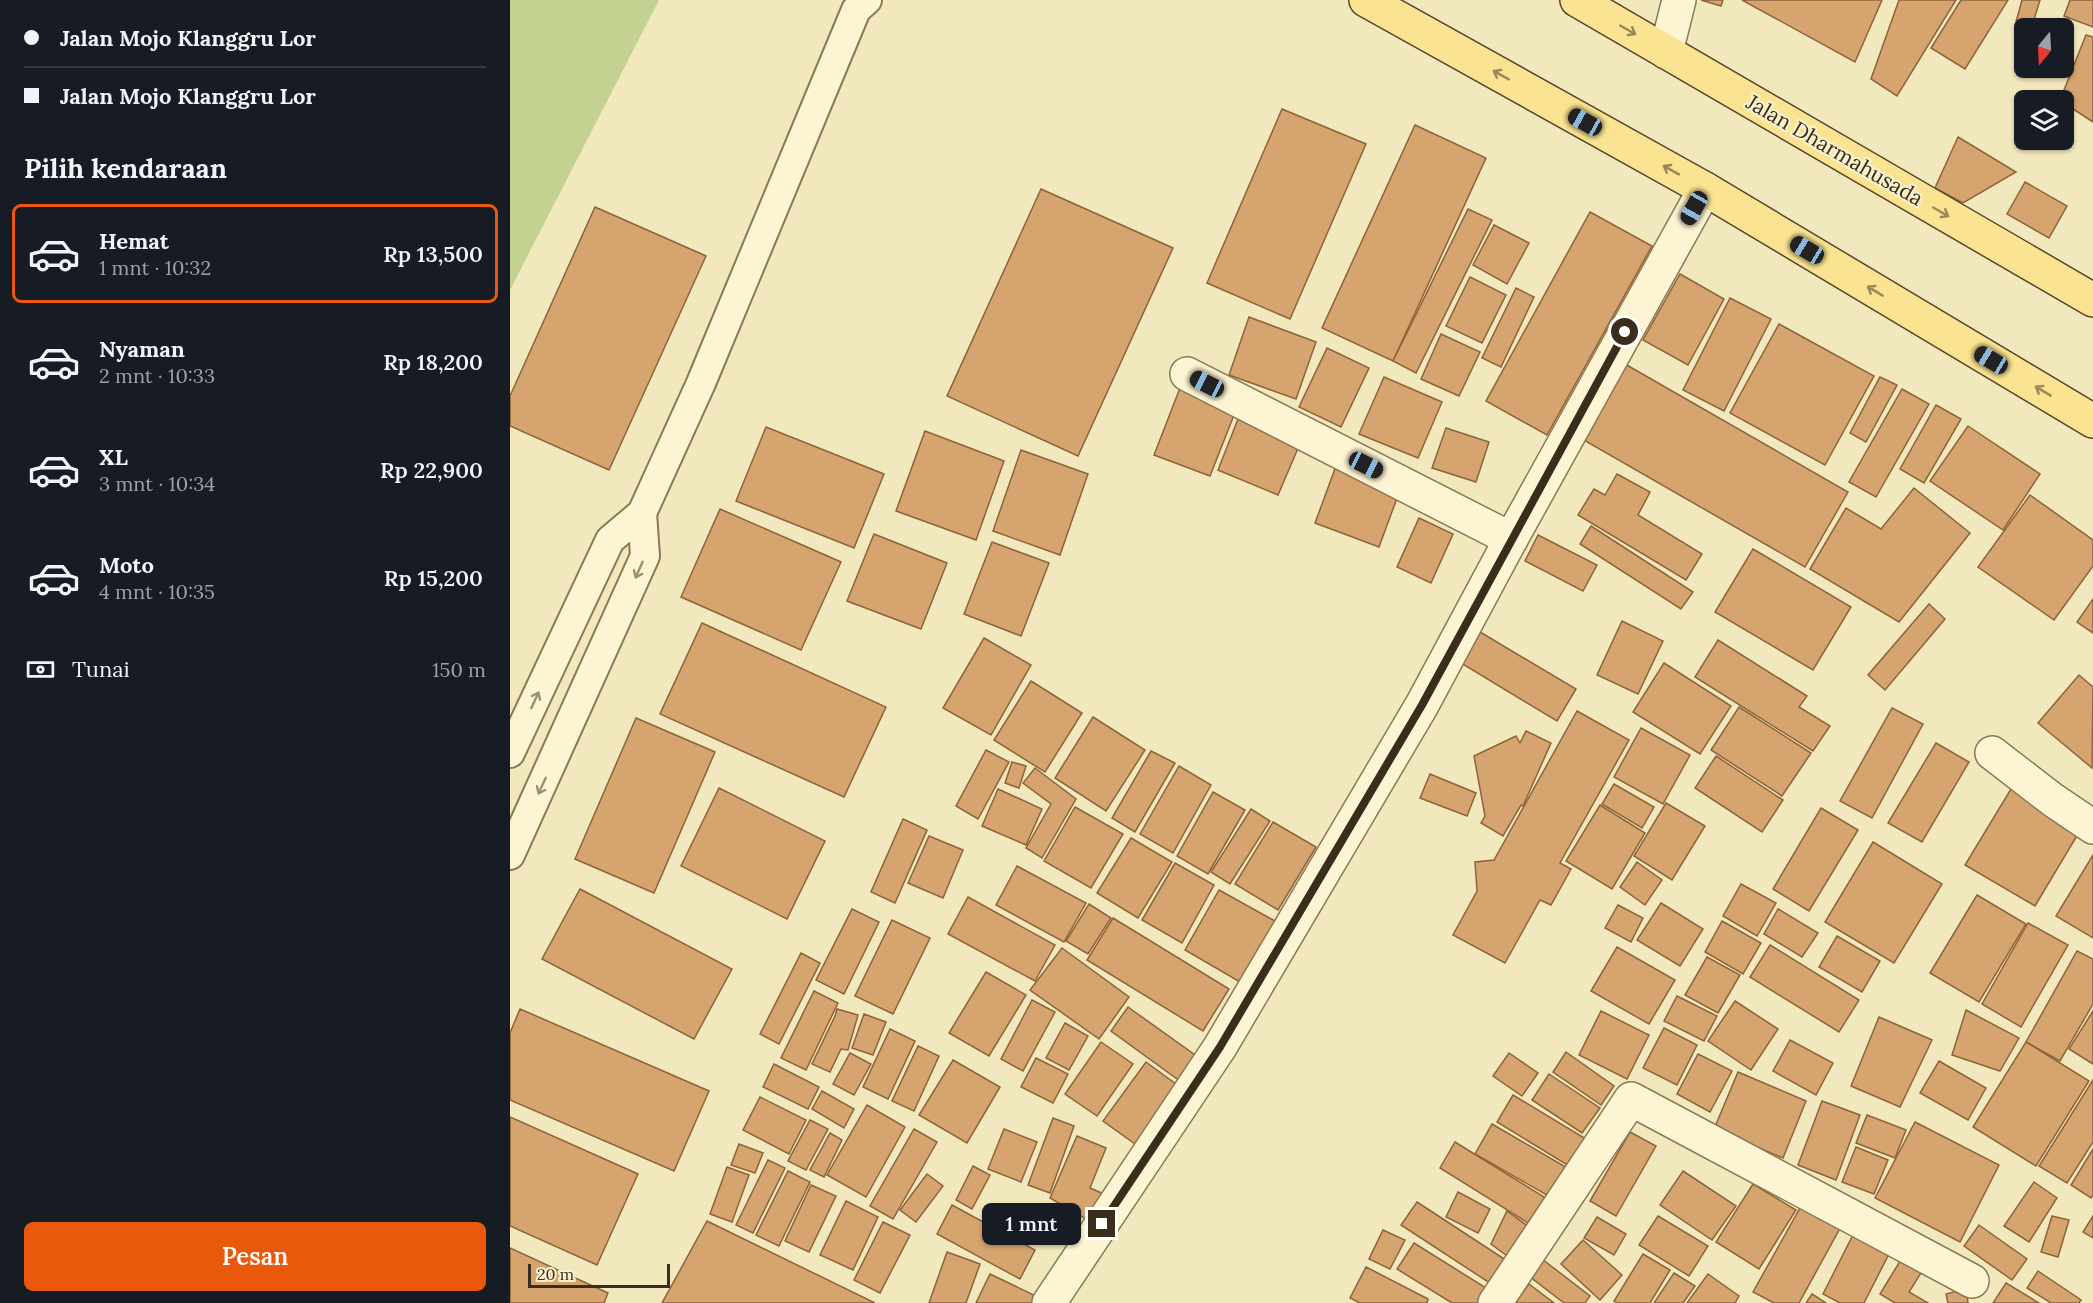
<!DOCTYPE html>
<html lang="id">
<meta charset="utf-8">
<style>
:root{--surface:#171b24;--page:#242831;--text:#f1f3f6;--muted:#9ea1a6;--line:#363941;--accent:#ea580c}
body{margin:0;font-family:Lora,serif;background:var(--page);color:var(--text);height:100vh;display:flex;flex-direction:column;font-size:22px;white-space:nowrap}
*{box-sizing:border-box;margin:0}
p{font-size:20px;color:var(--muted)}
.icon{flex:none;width:33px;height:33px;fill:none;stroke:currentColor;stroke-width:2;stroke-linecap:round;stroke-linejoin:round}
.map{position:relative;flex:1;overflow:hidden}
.panel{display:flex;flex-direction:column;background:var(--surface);width:510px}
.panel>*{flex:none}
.hud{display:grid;align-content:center;height:132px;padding:0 24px;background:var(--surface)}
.needle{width:39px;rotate:198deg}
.controls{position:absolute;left:1504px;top:18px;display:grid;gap:12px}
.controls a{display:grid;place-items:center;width:60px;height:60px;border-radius:9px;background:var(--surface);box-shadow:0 2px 4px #0004;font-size:30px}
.scale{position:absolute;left:18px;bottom:15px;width:142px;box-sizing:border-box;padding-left:6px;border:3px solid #3a2d1b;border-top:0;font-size:16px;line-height:21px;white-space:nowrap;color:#3a2d1b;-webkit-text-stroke:4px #f9f1ce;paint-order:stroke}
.end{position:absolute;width:27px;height:27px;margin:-14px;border:8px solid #3a2d1b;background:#fff;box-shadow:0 0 0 3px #fff}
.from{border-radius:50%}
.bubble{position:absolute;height:42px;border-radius:9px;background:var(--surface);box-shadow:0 2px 4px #0004;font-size:20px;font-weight:600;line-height:42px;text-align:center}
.car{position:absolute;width:18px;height:36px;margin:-18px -9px;border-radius:8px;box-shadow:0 0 4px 2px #0007;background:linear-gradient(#222 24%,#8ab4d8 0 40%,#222 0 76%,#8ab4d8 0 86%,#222 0)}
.hud b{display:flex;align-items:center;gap:21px;height:57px;font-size:22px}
.hud b+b{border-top:2px solid var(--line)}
.hud i{width:15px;height:15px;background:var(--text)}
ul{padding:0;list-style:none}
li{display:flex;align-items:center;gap:18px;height:99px;margin:0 12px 9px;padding:0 12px;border:3px solid transparent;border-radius:9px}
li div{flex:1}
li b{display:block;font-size:22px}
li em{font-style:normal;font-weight:600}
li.on{border-color:var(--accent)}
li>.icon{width:54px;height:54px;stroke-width:1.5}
h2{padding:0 24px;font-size:27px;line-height:72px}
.pay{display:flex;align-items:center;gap:15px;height:66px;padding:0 24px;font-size:22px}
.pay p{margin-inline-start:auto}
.primary-button{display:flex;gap:12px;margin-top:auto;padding:12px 24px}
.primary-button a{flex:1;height:69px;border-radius:9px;background:var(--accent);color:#fff;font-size:24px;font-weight:600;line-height:69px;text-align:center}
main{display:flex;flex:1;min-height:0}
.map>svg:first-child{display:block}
.green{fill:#c3d191}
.building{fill:#d5a46f;stroke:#8e6338;stroke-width:1.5}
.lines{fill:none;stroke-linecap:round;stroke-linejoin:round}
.service-casing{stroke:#8c7854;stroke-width:32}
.minor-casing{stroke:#8c7854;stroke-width:36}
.primary-casing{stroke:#59452a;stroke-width:36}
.service{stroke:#fcf4d2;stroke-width:28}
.minor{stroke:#fcf4d2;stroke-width:33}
.primary{stroke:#fae491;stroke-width:33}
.oneway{stroke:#9a8856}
.oneway2{stroke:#9b9076}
.route{stroke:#3a2d1b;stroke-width:8}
.labels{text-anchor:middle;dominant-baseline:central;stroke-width:4.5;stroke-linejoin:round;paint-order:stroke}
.street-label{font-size:21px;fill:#3a2d1b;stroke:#f9f1ce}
</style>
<main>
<section class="panel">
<div class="hud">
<b><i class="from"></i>Jalan Mojo Klanggru Lor</b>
<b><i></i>Jalan Mojo Klanggru Lor</b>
</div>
<h2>Pilih kendaraan</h2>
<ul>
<li class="on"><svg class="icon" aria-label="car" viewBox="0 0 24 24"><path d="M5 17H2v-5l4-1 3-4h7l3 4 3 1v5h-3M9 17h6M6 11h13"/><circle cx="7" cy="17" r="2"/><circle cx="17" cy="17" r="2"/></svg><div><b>Hemat</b><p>1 mnt · 10:32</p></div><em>Rp 13,500</em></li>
<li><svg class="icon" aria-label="car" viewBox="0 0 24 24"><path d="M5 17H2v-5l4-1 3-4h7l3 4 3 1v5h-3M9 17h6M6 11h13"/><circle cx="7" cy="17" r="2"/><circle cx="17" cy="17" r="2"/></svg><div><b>Nyaman</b><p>2 mnt · 10:33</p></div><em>Rp 18,200</em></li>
<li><svg class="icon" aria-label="car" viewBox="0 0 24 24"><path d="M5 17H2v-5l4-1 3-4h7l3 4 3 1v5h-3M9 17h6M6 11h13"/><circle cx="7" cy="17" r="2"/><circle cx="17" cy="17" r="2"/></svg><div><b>XL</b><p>3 mnt · 10:34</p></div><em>Rp 22,900</em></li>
<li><svg class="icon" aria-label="car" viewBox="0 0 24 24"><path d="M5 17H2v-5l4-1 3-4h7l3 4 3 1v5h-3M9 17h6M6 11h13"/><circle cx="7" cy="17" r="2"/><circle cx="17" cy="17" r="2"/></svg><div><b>Moto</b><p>4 mnt · 10:35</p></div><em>Rp 15,200</em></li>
</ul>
<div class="pay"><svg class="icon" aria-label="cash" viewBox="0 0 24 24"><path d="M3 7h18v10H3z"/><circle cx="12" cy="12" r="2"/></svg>Tunai<p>150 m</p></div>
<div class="primary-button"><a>Pesan</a></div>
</section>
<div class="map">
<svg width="1583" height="1303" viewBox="0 0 1583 1303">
<rect width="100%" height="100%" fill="#f2e8be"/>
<polygon class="green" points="0,0 149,0 0,290"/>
<g class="building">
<polygon points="1191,0 1213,0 1211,6"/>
<polygon points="1232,0 1372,0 1345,62"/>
<polygon points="1389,0 1446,0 1387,96 1361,79"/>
<polygon points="1451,0 1498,0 1455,69 1421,48"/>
<polygon points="1512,0 1530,0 1522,26 1506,22"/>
<polygon points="1560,0 1583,0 1583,27 1554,16"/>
<polygon points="1576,35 1583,37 1583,122 1554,103 1554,100 1550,100"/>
<polygon points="772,109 856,144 780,319 697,283"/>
<polygon points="905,125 976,158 883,361 812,328"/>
<polygon points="1448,137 1506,172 1453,203 1425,188"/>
<polygon points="1515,182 1557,206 1539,238 1497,214"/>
<polygon points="531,189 663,248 568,456 437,396"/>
<polygon points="85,207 196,256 99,470 0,426 0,396"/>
<polygon points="958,209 982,220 906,373 883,361"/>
<polygon points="1080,212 1142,246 1037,435 976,401"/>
<polygon points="984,225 1019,243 997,284 963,265"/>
<polygon points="1170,274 1214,299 1178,365 1133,340"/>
<polygon points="960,277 996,295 972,343 936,326"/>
<polygon points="1006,288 1024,297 991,367 972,358"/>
<polygon points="1220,298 1261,319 1214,411 1173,390"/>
<polygon points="739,317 806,342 786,399 719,375"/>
<polygon points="1269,324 1364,376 1315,465 1220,413"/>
<polygon points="931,334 970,352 949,396 911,379"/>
<polygon points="817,348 859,368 831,427 789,407"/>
<polygon points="1108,360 1338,492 1295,567 1065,435"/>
<polygon points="874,377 932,402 908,458 849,434"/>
<polygon points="1370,377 1387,385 1356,442 1340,433"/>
<polygon points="670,388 726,410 700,476 644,455"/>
<polygon points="1392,389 1419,404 1366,497 1339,482"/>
<polygon points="1426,405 1451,419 1414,483 1390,469"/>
<polygon points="730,414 792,439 768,495 708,470"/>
<polygon points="1458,426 1530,474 1493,530 1420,481"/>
<polygon points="256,427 374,474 344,548 226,501"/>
<polygon points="936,428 979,442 966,482 922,468"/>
<polygon points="415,431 494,461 466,540 386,511"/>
<polygon points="511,450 578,474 550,555 483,531"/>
<polygon points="826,466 890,490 869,547 805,523"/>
<polygon points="1107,474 1140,492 1128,515 1192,554 1176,580 1068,515 1084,489 1095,495"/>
<polygon points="1404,488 1460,533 1389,622 1300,569 1336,508 1371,529"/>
<polygon points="1520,495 1583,540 1583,566 1544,620 1468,567"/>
<polygon points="210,509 331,562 291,650 171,597"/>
<polygon points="909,518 943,534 921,583 887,567"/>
<polygon points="1081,526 1183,592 1171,609 1070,544"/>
<polygon points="364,534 437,563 411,629 337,601"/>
<polygon points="1028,535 1087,565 1073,591 1015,561"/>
<polygon points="482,542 539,563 511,636 454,614"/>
<polygon points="1243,549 1341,607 1303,670 1205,612"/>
<polygon points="1583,599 1583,633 1567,622"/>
<polygon points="1419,604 1435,619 1375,690 1358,675"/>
<polygon points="1112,621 1153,641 1128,694 1087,675"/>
<polygon points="192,623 376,707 334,797 150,714"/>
<polygon points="970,632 1066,689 1047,721 951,663"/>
<polygon points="474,638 521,665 481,735 433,708"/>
<polygon points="1208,640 1297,696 1289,707 1320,726 1303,751 1185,677"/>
<polygon points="1154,663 1221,706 1190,754 1123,712"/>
<polygon points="1569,675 1583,687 1582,768 1528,723"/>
<polygon points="521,681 572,713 535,772 484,740"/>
<polygon points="1229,707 1301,753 1272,796 1201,750"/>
<polygon points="1382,708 1413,724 1362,818 1330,801"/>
<polygon points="1067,711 1119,740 1050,863 1061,869 1041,905 1030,900 995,963 943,935 967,891 965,862 984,860"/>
<polygon points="583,717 635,750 596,811 545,778"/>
<polygon points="126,718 205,752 144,893 65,859"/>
<polygon points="1131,728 1180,755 1153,804 1104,777"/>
<polygon points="1016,731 1041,743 1013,806 1011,805 993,836 971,823 975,816 964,756 1006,736 1010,743"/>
<polygon points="1426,743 1459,762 1412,842 1378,823"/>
<polygon points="476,750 499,762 468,819 446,806"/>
<polygon points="641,751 665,763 625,832 602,818"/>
<polygon points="1206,756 1273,800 1252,832 1185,788"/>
<polygon points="502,762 516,766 509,788 495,783"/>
<polygon points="669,766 701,785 663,853 630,834"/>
<polygon points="525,768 566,799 532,858 516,848 541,804 513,783"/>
<polygon points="920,774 966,793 957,816 910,798"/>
<polygon points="1104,784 1144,807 1132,828 1092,804"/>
<polygon points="1504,784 1574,824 1525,906 1455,865"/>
<polygon points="209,788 315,841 277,919 171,866"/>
<polygon points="488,789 532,809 516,845 472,826"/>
<polygon points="703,792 735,810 698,874 667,856"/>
<polygon points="1156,803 1195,826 1162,880 1124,856"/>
<polygon points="1090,805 1135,833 1102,889 1056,861"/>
<polygon points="565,807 613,834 581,888 534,861"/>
<polygon points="1311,808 1348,830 1299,911 1263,889"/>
<polygon points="741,809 760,821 720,884 701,872"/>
<polygon points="393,819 417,830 385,903 361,892"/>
<polygon points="763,822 806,847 768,910 725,884"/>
<polygon points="419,836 453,850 433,898 398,883"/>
<polygon points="621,838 662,862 628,918 587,893"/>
<polygon points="1363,842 1432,884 1384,963 1315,922"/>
<polygon points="1583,855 1583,938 1546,916"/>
<polygon points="1127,862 1152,880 1135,905 1110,887"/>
<polygon points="665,863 704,885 672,943 632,920"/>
<polygon points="507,866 576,903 554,942 486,905"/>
<polygon points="1231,884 1266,903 1247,936 1213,916"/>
<polygon points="70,889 222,969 184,1039 32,959"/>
<polygon points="709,890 765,921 730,982 675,950"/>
<polygon points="1467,895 1516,924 1469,1002 1420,973"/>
<polygon points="458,897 545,945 525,981 438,934"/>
<polygon points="1151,903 1193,929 1170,966 1127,940"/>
<polygon points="579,904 601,918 578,954 556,941"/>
<polygon points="1108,905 1133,918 1121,942 1095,928"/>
<polygon points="342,909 369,922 334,994 306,980"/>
<polygon points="1268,909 1308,933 1292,957 1254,934"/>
<polygon points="603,918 719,989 693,1031 577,960"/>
<polygon points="382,920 420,938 383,1014 345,996"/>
<polygon points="1212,921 1251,943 1233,974 1195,952"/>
<polygon points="1518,923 1558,945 1511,1027 1472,1004"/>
<polygon points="1327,936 1370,961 1352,992 1309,967"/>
<polygon points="1260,945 1349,1000 1329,1032 1240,977"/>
<polygon points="1107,947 1165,980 1139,1024 1081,991"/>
<polygon points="552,948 619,997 589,1039 520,990"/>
<polygon points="1567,951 1583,959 1583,1004 1550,1061 1516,1042"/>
<polygon points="291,953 310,963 269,1044 250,1034"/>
<polygon points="1197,957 1230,975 1208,1013 1175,995"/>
<polygon points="476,972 516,995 479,1056 439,1033"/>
<polygon points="304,991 328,1003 296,1070 271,1058"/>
<polygon points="1167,996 1207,1016 1194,1041 1154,1021"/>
<polygon points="522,1000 545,1012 513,1071 491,1059"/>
<polygon points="1225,1001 1268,1029 1241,1070 1198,1041"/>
<polygon points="618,1007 692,1060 674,1084 601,1031"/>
<polygon points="10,1009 199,1091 164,1171 0,1100 0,1033"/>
<polygon points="327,1009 348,1015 338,1050 331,1049 320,1072 302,1064 325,1016"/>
<polygon points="1456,1010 1509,1038 1490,1071 1442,1055"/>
<polygon points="1091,1011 1139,1035 1117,1079 1069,1055"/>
<polygon points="1583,1011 1583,1064 1559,1049"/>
<polygon points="354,1014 376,1022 363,1055 342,1048"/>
<polygon points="1369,1017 1422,1040 1390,1107 1341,1086"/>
<polygon points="555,1023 578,1036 559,1070 536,1058"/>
<polygon points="1154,1028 1187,1045 1167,1085 1133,1068"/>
<polygon points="380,1029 405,1041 378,1099 353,1087"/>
<polygon points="1280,1040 1323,1063 1306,1095 1263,1071"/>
<polygon points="591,1042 623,1064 587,1116 555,1094"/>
<polygon points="1516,1042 1579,1081 1526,1166 1463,1127"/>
<polygon points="408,1046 429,1056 404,1111 382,1101"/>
<polygon points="1056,1052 1104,1086 1091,1105 1043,1072"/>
<polygon points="340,1053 361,1064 344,1095 323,1084"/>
<polygon points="999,1053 1028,1073 1012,1096 983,1076"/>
<polygon points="1188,1054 1222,1071 1200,1112 1167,1094"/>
<polygon points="526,1058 558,1074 543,1103 511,1087"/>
<polygon points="443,1060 490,1087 457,1143 409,1115"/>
<polygon points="1429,1061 1476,1088 1458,1120 1410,1093"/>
<polygon points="636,1062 674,1090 632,1149 593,1121"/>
<polygon points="264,1064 309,1087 298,1109 253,1087"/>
<polygon points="1228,1072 1296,1101 1273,1158 1204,1129"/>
<polygon points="1039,1074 1090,1108 1072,1133 1022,1100"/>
<polygon points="1583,1080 1583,1142 1557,1183 1529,1166"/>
<polygon points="312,1091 344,1109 334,1128 302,1109"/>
<polygon points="1003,1095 1076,1139 1059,1166 987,1122"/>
<polygon points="250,1097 296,1120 279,1154 233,1130"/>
<polygon points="1312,1101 1350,1115 1326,1180 1288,1165"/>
<polygon points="357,1105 395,1127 356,1197 317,1175"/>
<polygon points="1357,1115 1396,1130 1385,1158 1346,1143"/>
<polygon points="0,1117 128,1174 87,1265 0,1226"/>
<polygon points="543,1118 564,1126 540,1193 518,1185"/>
<polygon points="300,1120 318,1129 296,1170 278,1161"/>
<polygon points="1405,1122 1489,1165 1450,1242 1365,1198"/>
<polygon points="982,1124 1059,1169 1042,1198 965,1154"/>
<polygon points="404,1129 427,1142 383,1219 360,1206"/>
<polygon points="494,1129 527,1142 511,1182 478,1169"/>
<polygon points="1120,1132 1146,1146 1106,1216 1080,1201"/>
<polygon points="320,1133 332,1140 314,1177 300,1170"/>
<polygon points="567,1136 596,1148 580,1188 599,1196 586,1225 540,1198"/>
<polygon points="945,1142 1039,1200 1023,1226 930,1168"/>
<polygon points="229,1144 253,1153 245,1173 221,1165"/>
<polygon points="1346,1147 1378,1160 1364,1194 1332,1182"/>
<polygon points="1583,1149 1583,1195 1581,1198 1561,1185"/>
<polygon points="258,1160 275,1168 243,1233 226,1225"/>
<polygon points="463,1166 480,1175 462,1209 446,1200"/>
<polygon points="217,1167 239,1175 222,1222 200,1214"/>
<polygon points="278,1171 300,1182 269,1246 246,1235"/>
<polygon points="1173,1171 1226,1206 1202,1240 1150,1205"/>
<polygon points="417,1174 433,1186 406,1222 390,1210"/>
<polygon points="1524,1182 1547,1198 1519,1242 1494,1226"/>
<polygon points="1243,1184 1286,1210 1249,1269 1206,1242"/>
<polygon points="301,1185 326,1196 299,1252 275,1241"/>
<polygon points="948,1192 980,1209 968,1233 936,1217"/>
<polygon points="1295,1199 1334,1221 1289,1303 1264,1303 1243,1292"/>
<polygon points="336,1201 368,1217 343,1270 310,1255"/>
<polygon points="907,1202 1005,1266 989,1289 891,1225"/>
<polygon points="442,1205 525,1250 510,1279 427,1234"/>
<polygon points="997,1211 1026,1232 1005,1262 981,1244"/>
<polygon points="1148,1216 1198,1246 1179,1276 1129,1245"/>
<polygon points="1542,1216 1559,1220 1548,1257 1531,1252"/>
<polygon points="1583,1216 1583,1238 1573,1232"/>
<polygon points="1087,1217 1116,1234 1104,1255 1074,1238"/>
<polygon points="197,1221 365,1303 152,1303"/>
<polygon points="373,1222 400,1235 370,1293 344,1280"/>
<polygon points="1348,1225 1384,1244 1354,1303 1330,1303 1313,1294"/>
<polygon points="1469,1225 1517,1259 1502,1280 1454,1246"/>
<polygon points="873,1230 895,1240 880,1269 859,1259"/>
<polygon points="1073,1240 1112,1275 1090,1300 1051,1264"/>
<polygon points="904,1243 984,1293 978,1303 942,1303 887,1269"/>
<polygon points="0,1248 98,1293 94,1303 0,1303"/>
<polygon points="437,1252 470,1264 456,1303 419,1303"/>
<polygon points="1395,1253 1416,1265 1399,1292 1418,1303 1385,1303 1370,1294"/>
<polygon points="1133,1254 1160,1270 1140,1303 1107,1303 1104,1301"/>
<polygon points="1032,1259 1080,1296 1075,1303 1054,1303 1019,1276"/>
<polygon points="856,1267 918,1299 917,1303 850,1303 840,1298"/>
<polygon points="1528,1271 1571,1300 1569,1303 1541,1303 1517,1288"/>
<polygon points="1164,1273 1185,1286 1173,1303 1144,1303"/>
<polygon points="480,1274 528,1297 525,1303 466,1303"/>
<polygon points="1198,1274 1229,1296 1225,1303 1177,1303"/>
<polygon points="1496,1283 1529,1303 1483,1303"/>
<polygon points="1019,1284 1044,1303 1004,1303"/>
<polygon points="1456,1289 1458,1303 1438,1303 1436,1294"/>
<polygon points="1302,1294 1316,1303 1296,1303"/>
</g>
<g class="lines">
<defs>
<g id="service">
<polyline points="0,753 100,540 132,513 191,383 346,10 357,0"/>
<polyline points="0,855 135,556 132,513"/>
</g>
<g id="minor">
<polyline points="1156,52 1169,0"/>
<polyline points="677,374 1001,539"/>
<polyline points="1482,753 1543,800 1583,827"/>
<polyline points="539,1303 710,1047 912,705 1001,539 1195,189"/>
<polyline points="985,1303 1121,1099 1462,1281"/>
</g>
<g id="primary">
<polyline points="856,0 1195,189 1583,421"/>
<polyline points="1067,0 1583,300"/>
</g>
</defs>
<use href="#service" class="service-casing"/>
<use href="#minor" class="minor-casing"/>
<use href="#primary" class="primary-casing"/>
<use href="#service" class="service"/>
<use href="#minor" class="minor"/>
<use href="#primary" class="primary"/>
</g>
<defs><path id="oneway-shaft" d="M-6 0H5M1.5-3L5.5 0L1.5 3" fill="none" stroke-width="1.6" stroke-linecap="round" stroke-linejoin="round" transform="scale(1.5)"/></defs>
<g class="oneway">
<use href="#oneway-shaft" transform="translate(1118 30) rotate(30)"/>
<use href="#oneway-shaft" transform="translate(991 75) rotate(-151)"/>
<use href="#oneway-shaft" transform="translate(1161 170) rotate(-151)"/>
<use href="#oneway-shaft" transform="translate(1431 212) rotate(30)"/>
<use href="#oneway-shaft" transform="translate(1365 291) rotate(-149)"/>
<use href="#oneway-shaft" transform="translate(1533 391) rotate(-149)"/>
</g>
<g class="oneway2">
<use href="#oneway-shaft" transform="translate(129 570) rotate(114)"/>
<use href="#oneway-shaft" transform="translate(25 700) rotate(-65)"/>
<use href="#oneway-shaft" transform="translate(32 786) rotate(115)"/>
</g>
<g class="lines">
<polyline class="route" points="592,1224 710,1047 912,705 1115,332"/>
</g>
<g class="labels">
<g class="street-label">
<text transform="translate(1325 150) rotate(30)">Jalan Dharmahusada</text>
</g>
</g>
</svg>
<div class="controls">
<a><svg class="needle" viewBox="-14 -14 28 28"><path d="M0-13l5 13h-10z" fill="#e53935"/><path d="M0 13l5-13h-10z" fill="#9ea1a6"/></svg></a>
<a><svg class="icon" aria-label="layers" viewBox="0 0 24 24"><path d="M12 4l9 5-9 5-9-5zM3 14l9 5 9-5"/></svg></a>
</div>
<div class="scale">20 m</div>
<i class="end from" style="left:1115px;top:332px"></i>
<i class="end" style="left:592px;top:1224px"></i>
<div class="bubble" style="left:472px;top:1203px;width:99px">1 mnt</div>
<i class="car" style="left:1075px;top:122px;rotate:299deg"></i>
<i class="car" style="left:1184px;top:208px;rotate:209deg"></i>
<i class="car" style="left:1297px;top:250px;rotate:301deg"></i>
<i class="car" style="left:1481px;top:360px;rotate:301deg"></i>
<i class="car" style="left:697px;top:384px;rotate:297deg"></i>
<i class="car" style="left:856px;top:465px;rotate:117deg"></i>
</div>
</main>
